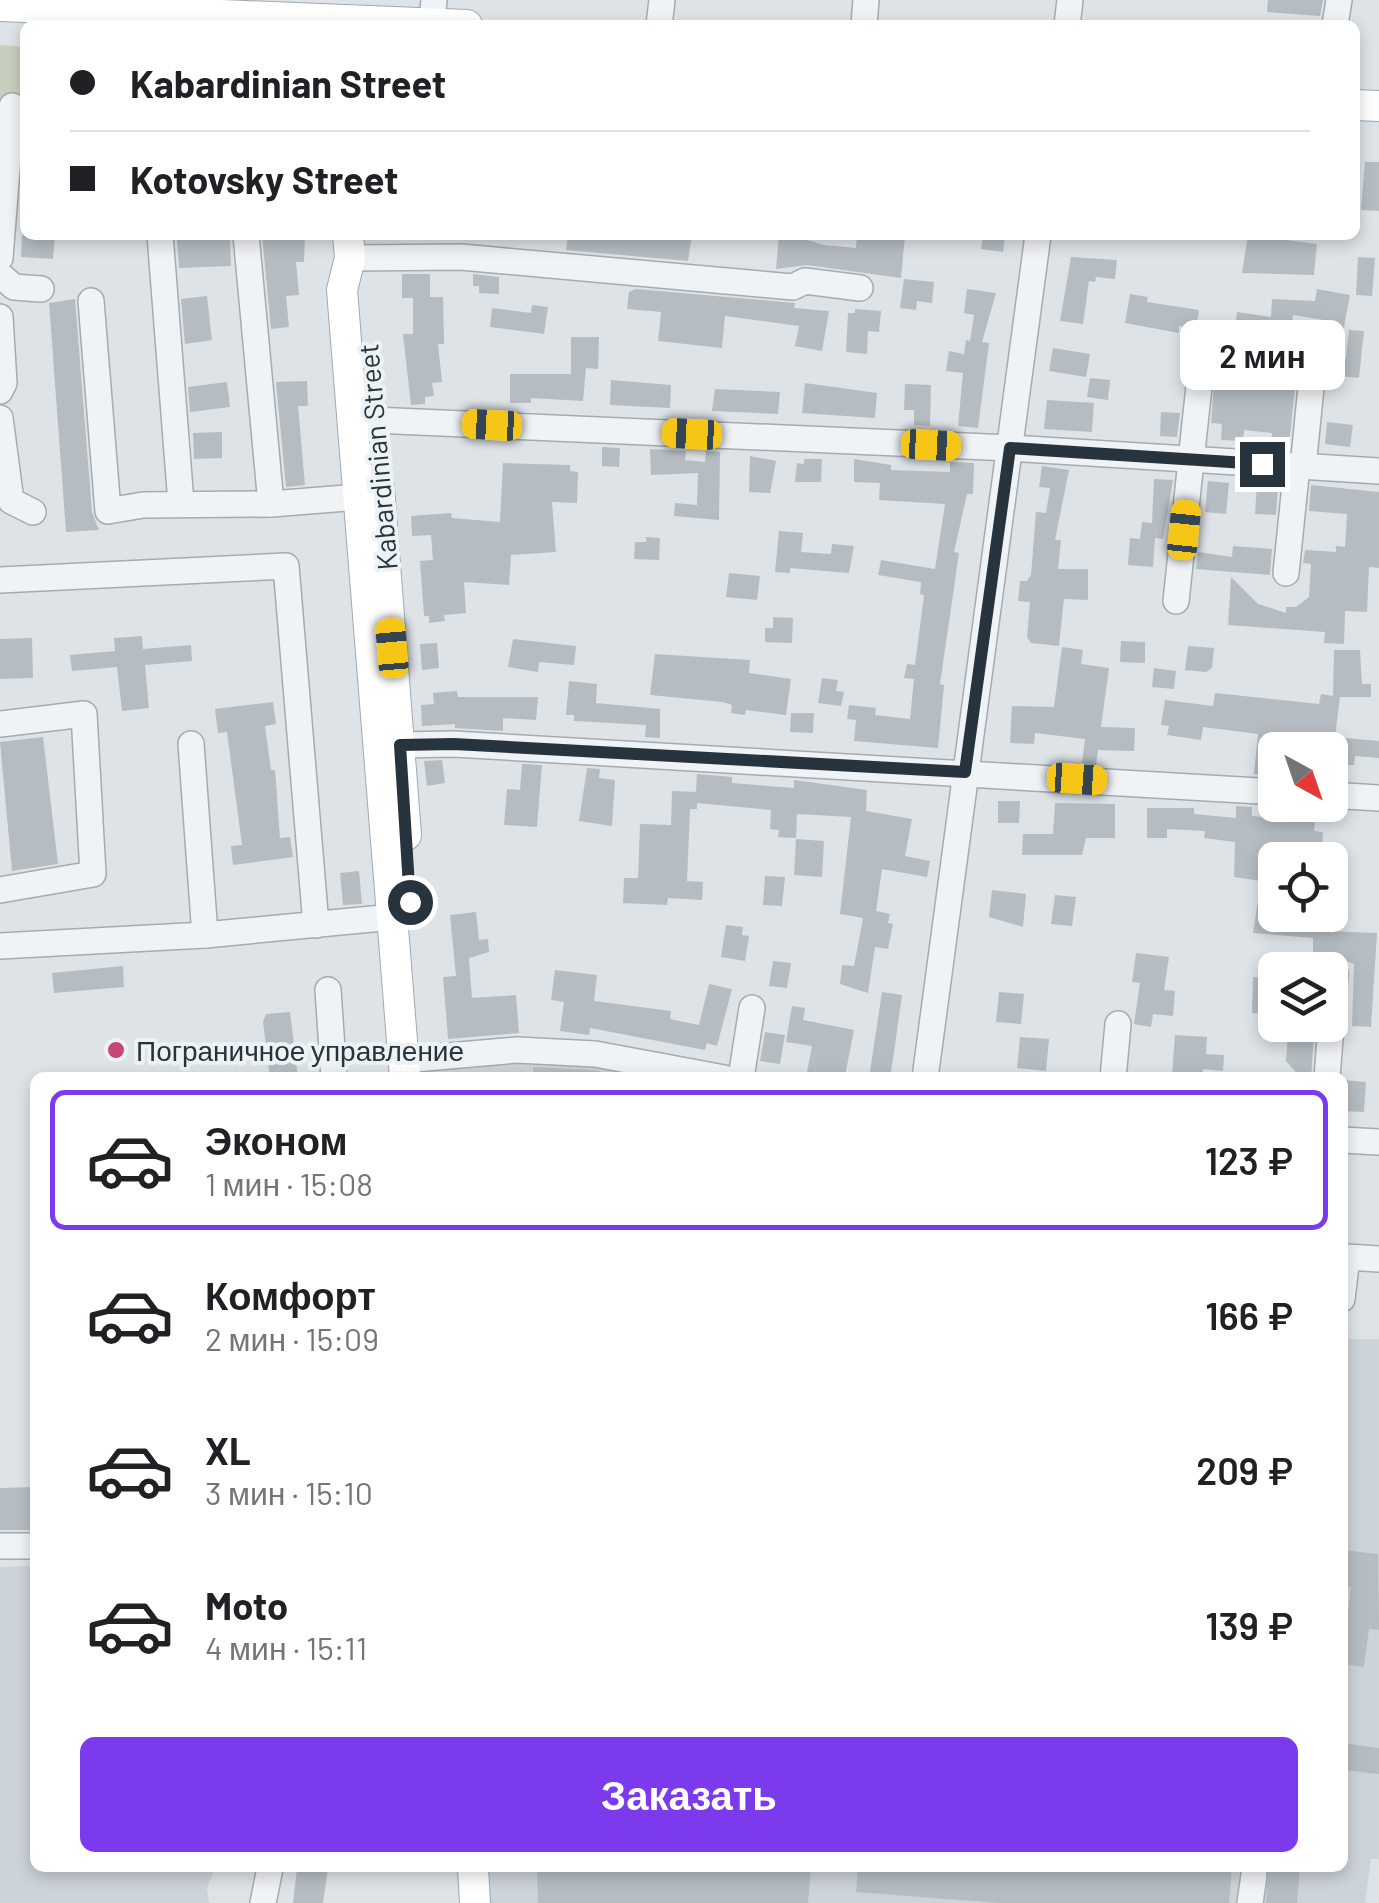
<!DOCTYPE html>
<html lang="ru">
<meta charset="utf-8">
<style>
:root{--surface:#fff;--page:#f2f2f2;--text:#202124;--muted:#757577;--line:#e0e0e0;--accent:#7c3aed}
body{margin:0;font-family:Barlow,sans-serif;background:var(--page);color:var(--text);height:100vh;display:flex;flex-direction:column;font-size:38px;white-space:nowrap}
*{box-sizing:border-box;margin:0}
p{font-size:32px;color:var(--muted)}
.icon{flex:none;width:55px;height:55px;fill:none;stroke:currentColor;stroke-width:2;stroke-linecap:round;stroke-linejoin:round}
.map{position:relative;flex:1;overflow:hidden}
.sheet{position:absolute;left:30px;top:1072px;width:1318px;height:800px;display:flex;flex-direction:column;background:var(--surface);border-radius:15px;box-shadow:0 5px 15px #0003}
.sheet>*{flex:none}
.hud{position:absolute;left:20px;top:20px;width:1340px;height:220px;border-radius:15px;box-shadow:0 5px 15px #0003;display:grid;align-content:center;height:220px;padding:0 50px;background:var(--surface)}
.needle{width:65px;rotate:140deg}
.buttons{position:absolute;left:1258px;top:732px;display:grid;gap:20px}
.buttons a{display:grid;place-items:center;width:90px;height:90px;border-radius:15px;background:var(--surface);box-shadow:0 5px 15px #0003;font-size:50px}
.end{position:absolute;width:45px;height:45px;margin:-22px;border:12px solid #28343d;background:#fff;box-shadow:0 0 0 5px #fff}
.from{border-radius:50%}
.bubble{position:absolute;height:70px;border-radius:15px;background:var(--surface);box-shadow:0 5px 15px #0003;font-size:32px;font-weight:600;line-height:70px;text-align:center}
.car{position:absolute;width:30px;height:60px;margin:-30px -15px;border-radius:12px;box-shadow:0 0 8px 2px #0007;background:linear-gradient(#f5c518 24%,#345 0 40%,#f5c518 0 76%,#345 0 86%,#f5c518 0)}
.hud b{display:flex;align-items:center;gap:35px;height:95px;font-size:38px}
.hud b+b{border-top:2px solid var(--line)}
.hud i{width:25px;height:25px;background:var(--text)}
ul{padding:18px 0 0;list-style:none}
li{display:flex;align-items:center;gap:30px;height:140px;margin:0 20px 15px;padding:0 30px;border:5px solid transparent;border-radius:15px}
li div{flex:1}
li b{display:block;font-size:38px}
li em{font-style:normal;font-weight:600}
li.selected{border-color:var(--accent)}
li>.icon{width:90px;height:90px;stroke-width:1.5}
.action{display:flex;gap:20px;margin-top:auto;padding:20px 50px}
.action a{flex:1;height:115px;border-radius:15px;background:var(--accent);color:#fff;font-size:40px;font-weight:600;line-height:115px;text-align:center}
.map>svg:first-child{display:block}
.built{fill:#ccd3d9}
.green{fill:#c7d0bf}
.building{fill:#b5bdc3}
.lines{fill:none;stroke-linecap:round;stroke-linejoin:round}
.minor-casing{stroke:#a4abb1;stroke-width:28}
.major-casing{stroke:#9eaab2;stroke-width:32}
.minor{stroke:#f0f3f5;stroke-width:25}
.major{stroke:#fff;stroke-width:30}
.route{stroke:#28343d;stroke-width:12}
.poi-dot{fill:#c74874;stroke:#edf2f4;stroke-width:4}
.labels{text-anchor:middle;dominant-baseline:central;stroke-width:8;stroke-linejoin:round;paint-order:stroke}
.street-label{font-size:28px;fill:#28343d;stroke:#edf2f4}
.poi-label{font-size:28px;fill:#28343d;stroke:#edf2f4;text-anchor:start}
</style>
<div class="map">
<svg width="1379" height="1903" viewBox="0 0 1379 1903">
<rect width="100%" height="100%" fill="#dee3e7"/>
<g class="built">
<polygon points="517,1050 681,1077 422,1077 421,1058"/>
<polygon points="1343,1339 1379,1339 1379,1859 1371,1859 1365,1903 475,1903 473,1868 1342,1868"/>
<polygon points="35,1566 35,1868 215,1868 207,1888 209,1903 0,1903 0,1567"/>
</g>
<polygon class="green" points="0,45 25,47 25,98 0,99"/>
<g class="building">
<polygon points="1268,0 1323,0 1320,16 1267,12"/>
<polygon points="1365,162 1379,162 1379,211 1361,210"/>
<polygon points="22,235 55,235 53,259 21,257"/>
<polygon points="262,235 305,235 304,262 296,262 299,295 286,296 289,327 271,329"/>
<polygon points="568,235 692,235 688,261 566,250"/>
<polygon points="779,235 807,236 807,240 824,245 856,248 857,235 905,236 901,278 807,265 776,269"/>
<polygon points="983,235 1005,235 1003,252 981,249"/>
<polygon points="1248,235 1317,244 1314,275 1242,273"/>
<polygon points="230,237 231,266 179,268 177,240"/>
<polygon points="1071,257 1117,260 1115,279 1096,277 1095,282 1089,281 1083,324 1060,321"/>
<polygon points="1358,257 1375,258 1372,296 1356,295"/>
<polygon points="402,274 430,274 430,297 443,297 444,344 438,344 442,382 432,383 434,396 425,397 425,404 411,405 403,334 413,334 413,298 402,298"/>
<polygon points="473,274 499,277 499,294 479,293 479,286 473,286"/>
<polygon points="904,279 934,282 932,303 917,301 916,310 900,308"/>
<polygon points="636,289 795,303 794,308 829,311 822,351 795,346 799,326 725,316 722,348 658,341 661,312 627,309 629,292"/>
<polygon points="967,289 996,293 982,342 989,343 978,428 958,426 963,373 946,371 949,351 964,354 966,340 970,341 974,315 964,313"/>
<polygon points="1317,289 1350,295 1343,332 1322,329 1324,320 1293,315 1292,337 1234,335 1237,312 1271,317 1272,299 1315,301"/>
<polygon points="1130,294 1148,297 1147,302 1199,310 1196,328 1179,326 1179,333 1125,323"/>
<polygon points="207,296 212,340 185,344 181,299"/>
<polygon points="75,299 92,512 99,530 66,532 49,303"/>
<polygon points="532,305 548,307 544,334 490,327 492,308 531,313"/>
<polygon points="855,309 881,311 879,332 868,331 867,354 846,352 848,313 855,313"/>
<polygon points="1349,330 1364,331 1359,378 1329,375 1325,357 1346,359"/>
<polygon points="571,337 599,337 598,369 586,368 583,401 531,398 531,403 510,403 510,374 571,374"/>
<polygon points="1053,348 1090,354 1086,377 1049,371"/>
<polygon points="1215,370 1296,378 1289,445 1271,443 1272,433 1244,430 1243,441 1221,440 1222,424 1211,423"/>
<polygon points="1090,378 1110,380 1108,400 1087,397"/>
<polygon points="611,380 671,385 670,408 610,405"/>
<polygon points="307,381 308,406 298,406 305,485 286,487 276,382"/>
<polygon points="227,382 230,407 190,412 188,387"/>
<polygon points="805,383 877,393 875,418 802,413"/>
<polygon points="905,384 931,385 930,426 914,425 914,410 904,410"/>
<polygon points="715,389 780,392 778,414 712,411"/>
<polygon points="1047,400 1094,403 1092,432 1044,429"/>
<polygon points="1161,412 1180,413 1177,437 1160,436"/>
<polygon points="1327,422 1353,425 1350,447 1325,444"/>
<polygon points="222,432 222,458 194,459 193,433"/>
<polygon points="602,447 620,448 619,467 602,466"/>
<polygon points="650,449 686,451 685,460 705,462 706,451 720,452 719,520 674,516 675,503 697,505 698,473 651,475"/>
<polygon points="750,456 776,461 770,493 749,492"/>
<polygon points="804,459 822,459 821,482 795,482 797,463 804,464"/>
<polygon points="854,459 891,465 891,470 950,472 950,462 974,463 973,494 967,494 954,552 959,553 940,684 944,685 938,748 854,741 856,720 847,719 849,705 876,708 875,715 910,719 914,679 904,678 907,664 915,665 924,595 920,594 921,582 878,575 881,560 935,569 945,504 879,500 880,483 854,482"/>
<polygon points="503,463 570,465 570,471 578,472 577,503 552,502 556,552 511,555 509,585 464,582 466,613 444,615 445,621 429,623 429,616 424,616 420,561 433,560 431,535 412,536 411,516 451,513 452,518 500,522"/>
<polygon points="1042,466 1069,470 1055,540 1061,540 1058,569 1088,569 1088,600 1064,599 1059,646 1031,643 1027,637 1030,602 1018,601 1020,581 1027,581 1031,575 1036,512 1046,513 1050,488 1039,487"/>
<polygon points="1154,479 1173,480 1163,539 1155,538 1153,567 1128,565 1130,538 1140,539 1142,522 1152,523"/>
<polygon points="1208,481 1229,483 1226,514 1205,512"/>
<polygon points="1257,483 1278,484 1276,515 1255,514"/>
<polygon points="1311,485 1379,492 1379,568 1369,567 1367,612 1345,611 1344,644 1324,643 1325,632 1228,625 1231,577 1258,604 1286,613 1286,607 1296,607 1309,597 1311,564 1303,563 1305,550 1336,552 1336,546 1345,547 1347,514 1309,511"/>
<polygon points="779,531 803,533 801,552 831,554 832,544 854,546 849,573 790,568 790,573 775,572"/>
<polygon points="646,537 660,538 659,560 634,559 635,542 646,542"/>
<polygon points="1233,546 1272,549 1270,575 1196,569 1198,552 1232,557"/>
<polygon points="729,573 760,576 757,600 726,597"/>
<polygon points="773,617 793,618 792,643 765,642 765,628 773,628"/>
<polygon points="142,636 143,649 191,645 192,661 145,665 149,708 122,711 117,667 72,671 70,655 115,651 114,638"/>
<polygon points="32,638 33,678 0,679 0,639"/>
<polygon points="513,639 576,646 574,665 539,662 538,672 508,667"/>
<polygon points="1121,641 1145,642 1145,663 1120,662"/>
<polygon points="437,643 439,668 422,670 420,644"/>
<polygon points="1188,646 1214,648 1212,668 1206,672 1185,670"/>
<polygon points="1062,647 1083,650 1081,664 1109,668 1101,727 1135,728 1134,751 1098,750 1096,765 1082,763 1085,739 1035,733 1034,744 1010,743 1012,706 1054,707"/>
<polygon points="1334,650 1360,650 1362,684 1371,684 1371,697 1340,697 1335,737 1379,741 1379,758 1355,756 1354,765 1330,765 1330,750 1322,750 1323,737 1296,734 1295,742 1276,739 1272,776 1254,774 1258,734 1203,727 1201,740 1167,735 1169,726 1161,725 1165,700 1213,706 1215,693 1319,704 1321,694 1333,696"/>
<polygon points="655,654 750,660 749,673 791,679 786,715 746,710 745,715 731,713 732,705 723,702 650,695"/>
<polygon points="1154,668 1176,671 1174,689 1152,687"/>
<polygon points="822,678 838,680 836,691 844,692 841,706 818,703"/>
<polygon points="569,681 597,684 596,703 660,709 660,738 645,737 646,725 574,721 574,715 566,715"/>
<polygon points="457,691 458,697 538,697 536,720 503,718 503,731 455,728 455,724 422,726 421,705 434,704 433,693"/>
<polygon points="273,702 276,724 265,726 271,770 275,770 280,838 290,837 293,857 233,865 231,846 242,845 227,732 218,733 215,709"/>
<polygon points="791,713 814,713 813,733 790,732"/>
<polygon points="43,737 58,864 12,871 0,742"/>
<polygon points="442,760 445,783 427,786 424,761"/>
<polygon points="522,764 542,765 537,827 504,825 507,789 520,790"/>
<polygon points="587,768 600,769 599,778 615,780 612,826 579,821"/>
<polygon points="697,774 732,777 732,783 794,788 794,780 867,790 866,811 912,819 905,856 930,861 927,877 882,869 876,911 890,914 888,923 893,924 888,949 875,947 868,993 840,984 842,965 854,966 863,918 840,914 851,817 797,814 796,838 778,837 779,830 770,829 771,810 697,803 697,809 690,809 687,881 703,882 702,900 668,898 667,905 623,903 624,878 638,878 640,824 671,825 672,791 696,792"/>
<polygon points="998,801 1020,801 1019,823 998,823"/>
<polygon points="1055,803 1115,804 1115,838 1086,838 1082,855 1022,855 1023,834 1053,834"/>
<polygon points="1236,806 1252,807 1252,816 1315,822 1314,831 1323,832 1322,846 1284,845 1283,855 1275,854 1275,915 1326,917 1325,931 1377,933 1371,1027 1352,1026 1354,964 1332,956 1313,963 1313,938 1253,933 1261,881 1234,877 1235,842 1204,838 1205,831 1167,829 1167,838 1147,838 1147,808 1194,808 1194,814 1236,818"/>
<polygon points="796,839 824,841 822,877 794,875"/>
<polygon points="359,871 362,904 343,905 340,873"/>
<polygon points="765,876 785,877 782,906 763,905"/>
<polygon points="992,890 1026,894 1023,927 989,917"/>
<polygon points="1055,895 1076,897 1072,926 1051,924"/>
<polygon points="476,912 479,940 488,939 489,952 469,958 472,998 516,995 519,1033 448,1039 443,977 456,976 450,915"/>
<polygon points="726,925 743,927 742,935 749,936 745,961 721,957"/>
<polygon points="1136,953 1169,957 1164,990 1175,991 1173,1016 1153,1014 1151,1027 1134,1024 1140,983 1132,982"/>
<polygon points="773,961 791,963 787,988 769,986"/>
<polygon points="123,966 124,987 54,993 52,973"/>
<polygon points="555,970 597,975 594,1001 671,1011 670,1019 699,1025 709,984 732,989 717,1046 707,1043 705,1050 590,1028 589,1035 560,1031 564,1002 551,1000"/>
<polygon points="1253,977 1275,978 1274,1014 1252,1013"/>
<polygon points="882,992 902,995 895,1045 890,1078 869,1078"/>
<polygon points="999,992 1024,994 1021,1024 996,1022"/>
<polygon points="792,1006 805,1008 803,1020 854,1030 845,1076 807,1072 812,1046 786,1042"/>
<polygon points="290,1012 298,1078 270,1078 263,1022 266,1014"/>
<polygon points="765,1032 785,1035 780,1064 760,1061"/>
<polygon points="1288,1032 1314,1034 1311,1078 1301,1078 1286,1061"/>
<polygon points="1175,1035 1207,1037 1206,1054 1224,1055 1223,1071 1203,1069 1202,1078 1172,1075"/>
<polygon points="1020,1037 1049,1039 1046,1071 1017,1068"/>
<polygon points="533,1067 593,1070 612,1074 612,1078 533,1078"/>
<polygon points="1343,1080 1366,1082 1364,1112 1342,1111"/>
<polygon points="35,1487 35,1530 0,1530 0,1488"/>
<polygon points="1342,1550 1378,1554 1379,1630 1369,1629 1364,1667 1342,1664 1351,1587 1342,1587"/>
<polygon points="1342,1743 1379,1748 1379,1774 1342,1770"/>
<polygon points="297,1868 328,1868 323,1903 293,1903"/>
<polygon points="537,1868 811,1868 808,1903 538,1903"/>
<polygon points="858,1868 1232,1868 1229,1903 999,1903 856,1892"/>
<polygon points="1268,1868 1300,1868 1297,1903 1266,1903"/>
</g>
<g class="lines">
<defs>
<g id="minor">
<polyline points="432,22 434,0"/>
<polyline points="659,25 662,0"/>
<polyline points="864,25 866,0"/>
<polyline points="1067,25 1070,0"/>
<polyline points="1335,25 1339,0"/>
<polyline points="160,235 181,503"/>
<polyline points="246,235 271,504"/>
<polyline points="0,258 12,106"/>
<polyline points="350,258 461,257 793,287 805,281 860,288"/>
<polyline points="0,275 14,287 41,289"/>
<polyline points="91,301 108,511 143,505 271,504 359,497"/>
<polyline points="0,317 4,383 0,391"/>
<polyline points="0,418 11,501 33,512"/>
<polyline points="373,420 1010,448 1379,471"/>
<polyline points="1303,467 1313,367"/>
<polyline points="1286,573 1297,466"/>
<polyline points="0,580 286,566 316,925"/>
<polyline points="1176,601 1200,377"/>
<polyline points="0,724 84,714 93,874 0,890"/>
<polyline points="191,744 205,935"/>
<polyline points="400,745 454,744 1275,792"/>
<polyline points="1330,795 1379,798"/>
<polyline points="0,946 205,935 393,917"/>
<polyline points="1291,970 1298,970"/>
<polyline points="328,990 334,1078"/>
<polyline points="403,1060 517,1050 595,1054 724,1078"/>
<polyline points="741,1078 752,1008"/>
<polyline points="925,1078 1038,235"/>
<polyline points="1113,1078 1118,1024"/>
<polyline points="1327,1078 1335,973 1330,972"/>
<polyline points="1342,1140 1379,1142"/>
<polyline points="1342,1299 1347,1257 1379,1259"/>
<polyline points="0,1546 35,1546"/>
<polyline points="263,1903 270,1868"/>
<polyline points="1250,1903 1254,1875"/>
</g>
<g id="major">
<polyline points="0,6 467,25"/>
<polyline points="1355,105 1379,106"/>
<polyline points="348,235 350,258 342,290 405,1078"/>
<polyline points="379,487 406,835"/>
<polyline points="473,1868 475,1903"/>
</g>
</defs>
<use href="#minor" class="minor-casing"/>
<use href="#major" class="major-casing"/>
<use href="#minor" class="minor"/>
<use href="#major" class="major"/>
</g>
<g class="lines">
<polyline class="route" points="410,902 400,745 454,744 965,772 1010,448 1262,464"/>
</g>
<circle class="poi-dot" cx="116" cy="1050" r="10"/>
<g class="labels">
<g class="street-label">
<text transform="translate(377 457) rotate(-95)">Kabardinian Street</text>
</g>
<g class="poi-label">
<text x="136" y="1050">Пограничное управление</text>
</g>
</g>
</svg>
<div class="buttons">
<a><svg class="needle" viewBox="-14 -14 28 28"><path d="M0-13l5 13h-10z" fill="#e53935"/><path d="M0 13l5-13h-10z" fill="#757577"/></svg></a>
<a><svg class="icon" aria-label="locate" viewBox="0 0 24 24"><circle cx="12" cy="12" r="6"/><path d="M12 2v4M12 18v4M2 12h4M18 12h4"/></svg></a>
<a><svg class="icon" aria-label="layers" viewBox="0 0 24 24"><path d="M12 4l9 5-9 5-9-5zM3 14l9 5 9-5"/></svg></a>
</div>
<i class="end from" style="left:410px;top:902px"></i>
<i class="end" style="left:1262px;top:464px"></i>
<div class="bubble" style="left:1180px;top:320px;width:165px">2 мин</div>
<i class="car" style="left:492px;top:425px;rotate:273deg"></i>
<i class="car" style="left:692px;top:434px;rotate:273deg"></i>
<i class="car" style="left:931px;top:445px;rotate:93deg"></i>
<i class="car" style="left:1184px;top:530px;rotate:6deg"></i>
<i class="car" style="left:392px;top:648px;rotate:355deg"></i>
<i class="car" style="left:1077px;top:779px;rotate:94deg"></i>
<div class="hud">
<b><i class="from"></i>Kabardinian Street</b>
<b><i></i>Kotovsky Street</b>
</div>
<section class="sheet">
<ul>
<li class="selected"><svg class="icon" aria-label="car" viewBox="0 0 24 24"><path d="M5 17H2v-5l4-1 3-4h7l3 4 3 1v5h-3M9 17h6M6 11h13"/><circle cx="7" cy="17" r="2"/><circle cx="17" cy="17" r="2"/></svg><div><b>Эконом</b><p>1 мин · 15:08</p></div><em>123 ₽</em></li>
<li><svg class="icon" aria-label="car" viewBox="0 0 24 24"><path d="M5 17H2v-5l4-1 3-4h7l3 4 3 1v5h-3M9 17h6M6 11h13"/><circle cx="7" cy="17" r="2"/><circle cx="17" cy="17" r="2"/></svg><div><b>Комфорт</b><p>2 мин · 15:09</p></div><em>166 ₽</em></li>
<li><svg class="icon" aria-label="car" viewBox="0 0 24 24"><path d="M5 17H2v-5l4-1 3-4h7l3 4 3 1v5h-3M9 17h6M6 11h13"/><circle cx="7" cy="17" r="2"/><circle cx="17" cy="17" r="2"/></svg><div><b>XL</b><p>3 мин · 15:10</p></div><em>209 ₽</em></li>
<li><svg class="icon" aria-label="car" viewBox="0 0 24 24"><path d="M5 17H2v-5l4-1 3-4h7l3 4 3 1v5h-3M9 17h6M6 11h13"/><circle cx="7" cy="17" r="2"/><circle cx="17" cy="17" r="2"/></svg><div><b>Moto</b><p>4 мин · 15:11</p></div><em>139 ₽</em></li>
</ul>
<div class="action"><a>Заказать</a></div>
</section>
</div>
